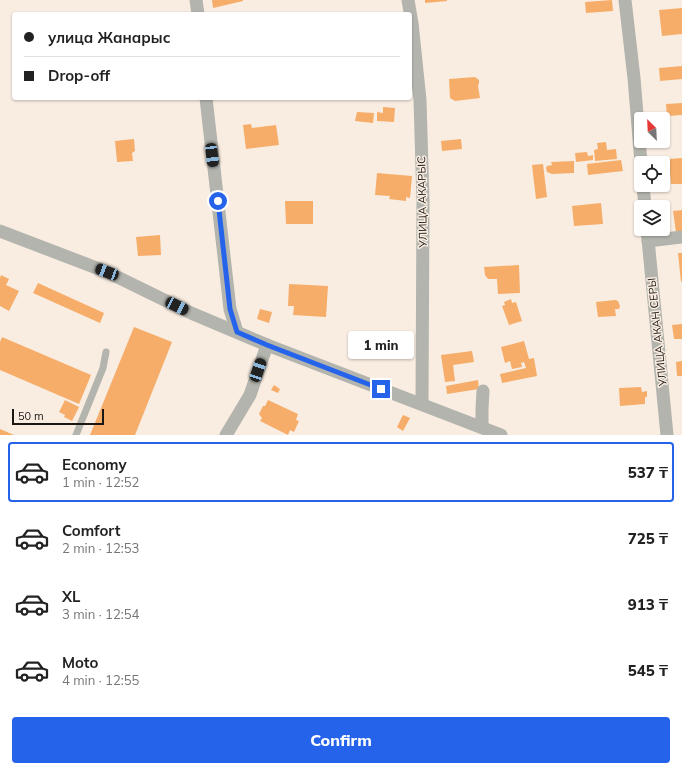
<!DOCTYPE html>
<meta charset="utf-8">
<style>
:root{--surface:#fff;--page:#f6f6f6;--text:#222;--muted:#767676;--line:#e0e0e0;--accent:#2563eb}
body{margin:0;font-family:Mulish,sans-serif;background:var(--page);color:var(--text);height:100vh;display:flex;flex-direction:column;font-size:15px;white-space:nowrap}
*{box-sizing:border-box;margin:0}
p{font-size:13px;color:var(--muted)}
.icon{flex:none;width:22px;height:22px;fill:none;stroke:currentColor;stroke-width:2;stroke-linecap:round;stroke-linejoin:round}
.map{position:relative;height:435px;overflow:hidden}
.drawer{display:flex;flex-direction:column;background:var(--surface);flex:1}
.drawer>*{flex:none}
.top-card{position:absolute;left:12px;top:12px;width:400px;height:88px;border-radius:4px;box-shadow:0 1px 3px #0004;display:grid;align-content:center;height:88px;padding:0 12px;background:var(--surface)}
.needle{width:26px;rotate:336deg}
.fabs{position:absolute;left:634px;top:112px;display:grid;gap:8px}
.fabs a{display:grid;place-items:center;width:36px;height:36px;border-radius:4px;background:var(--surface);box-shadow:0 1px 3px #0004;font-size:20px}
.scale{position:absolute;left:12px;bottom:10px;width:92px;box-sizing:border-box;padding-left:4px;border:2px solid #1b1713;border-top:0;font-size:11px;line-height:14px;white-space:nowrap;color:#1b1713;-webkit-text-stroke:3px #f9ede2;paint-order:stroke}
.end{position:absolute;width:18px;height:18px;margin:-9px;border:5px solid #2563eb;background:#fff;box-shadow:0 0 0 2px #fff}
.from{border-radius:50%}
.bubble{position:absolute;height:28px;border-radius:4px;background:var(--surface);box-shadow:0 1px 3px #0004;font-size:13px;font-weight:800;line-height:28px;text-align:center}
.car{position:absolute;width:12px;height:24px;margin:-12px -6px;border-radius:5px;box-shadow:0 0 3px 1px #0007;background:linear-gradient(#222 24%,#8ab4d8 0 40%,#222 0 76%,#8ab4d8 0 86%,#222 0)}
.top-card b{display:flex;align-items:center;gap:14px;height:38px;font-size:15px}
.top-card b+b{border-top:1px solid var(--line)}
.top-card i{width:10px;height:10px;background:var(--text)}
ul{padding:7px 0 0;list-style:none}
li{display:flex;align-items:center;gap:12px;height:60px;margin:0 8px 6px;padding:0 4px;border:2px solid transparent;border-radius:4px}
li div{flex:1}
li b{display:block;font-size:15px}
li em{font-style:normal;font-weight:800}
li.current{border-color:var(--accent)}
li>.icon{width:36px;height:36px;stroke-width:1.5}
.action{display:flex;gap:8px;margin-top:auto;padding:8px 12px}
.action a{flex:1;height:46px;border-radius:4px;background:var(--accent);color:#fff;font-size:16px;font-weight:800;line-height:46px;text-align:center}
.map>svg:first-child{display:block}
.building{fill:#f6ad69}
.lines{fill:none;stroke-linecap:round;stroke-linejoin:round}
.lane{stroke:#b3b4ad;stroke-width:7}
.street{stroke:#b3b4ad;stroke-width:13}
.route{stroke:#2563eb;stroke-width:5}
.labels{text-anchor:middle;dominant-baseline:central;stroke-width:3;stroke-linejoin:round;paint-order:stroke}
.street-label{font-size:11px;fill:#1b1713;stroke:#f9ede2}
</style>
<div class="map">
<svg width="682" height="435" viewBox="0 0 682 435">
<rect width="100%" height="100%" fill="#f9ede2"/>
<g class="building">
<polygon points="212,0 243,0 243,1 213,8"/>
<polygon points="425,0 447,0 447,1 425,3"/>
<polygon points="612,0 613,11 586,13 585,2"/>
<polygon points="682,8 682,34 662,36 659,10"/>
<polygon points="682,66 682,79 660,81 659,68"/>
<polygon points="475,77 479,80 479,83 478,86 480,98 455,101 450,98 449,79"/>
<polygon points="682,103 682,115 667,116 666,104"/>
<polygon points="383,107 395,108 394,122 377,121 377,112 383,113"/>
<polygon points="357,112 374,113 373,123 355,121"/>
<polygon points="251,124 252,128 276,125 279,145 246,149 243,125"/>
<polygon points="134,139 135,151 132,153 133,161 117,162 115,141"/>
<polygon points="461,139 462,149 442,151 441,141"/>
<polygon points="606,142 607,150 616,149 617,159 595,161 594,150 598,149 597,143"/>
<polygon points="587,152 588,156 593,155 593,160 576,162 575,153"/>
<polygon points="682,158 682,184 671,184 669,159"/>
<polygon points="621,160 623,171 588,175 587,164"/>
<polygon points="574,161 574,173 552,174 547,172 546,168 547,166 552,165 551,162"/>
<polygon points="543,164 547,197 536,199 532,165"/>
<polygon points="377,173 412,176 410,198 406,197 406,201 389,199 390,196 375,195"/>
<polygon points="285,201 313,201 313,224 286,224"/>
<polygon points="601,203 603,224 574,226 572,206"/>
<polygon points="682,210 682,232 676,232 673,211"/>
<polygon points="160,235 161,255 138,256 136,237"/>
<polygon points="678,253 682,253 682,281 681,282"/>
<polygon points="519,265 520,293 498,294 497,279 488,279 485,275 484,267"/>
<polygon points="1,275 9,279 6,285 19,291 9,311 0,306 0,278"/>
<polygon points="38,283 104,313 100,323 33,293"/>
<polygon points="289,284 328,286 326,317 293,315 294,306 288,306"/>
<polygon points="511,299 512,303 516,302 522,321 509,325 502,306 505,305 504,302"/>
<polygon points="615,300 618,301 620,306 619,309 615,309 616,316 598,317 596,302"/>
<polygon points="260,309 272,312 269,323 257,319"/>
<polygon points="682,324 682,339 674,339 672,325"/>
<polygon points="134,327 172,342 135,435 90,435"/>
<polygon points="381,336 393,338 392,341 397,342 396,353 374,350 375,340 380,340"/>
<polygon points="2,337 91,375 79,404 0,370 0,342"/>
<polygon points="524,341 529,359 534,358 537,376 502,383 500,374 526,368 524,362 521,363 522,367 512,369 510,361 505,363 501,347"/>
<polygon points="472,351 474,362 453,365 455,381 445,382 441,355"/>
<polygon points="682,361 682,376 677,376 676,362"/>
<polygon points="478,380 479,389 447,394 446,386"/>
<polygon points="274,385 280,389 278,393 271,390"/>
<polygon points="641,387 642,392 647,391 647,397 645,397 645,404 620,406 619,388"/>
<polygon points="65,400 79,407 72,421 64,417 65,415 59,412"/>
<polygon points="268,400 298,414 296,420 299,421 294,432 290,430 288,435 260,421 262,418 259,414 263,406 265,406"/>
<polygon points="403,415 410,418 403,431 397,427"/>
<polygon points="0,429 14,435 0,435"/>
</g>
<g class="lines">
<polyline class="lane" points="76,435 103,368 106,352"/>
<g class="street">
<polyline points="196,0 198,14"/>
<polyline points="408,0 412,23 420,100 423,202 422,404"/>
<polyline points="625,0 634,78 641,163"/>
<polyline points="206,98 230,309 237,332"/>
<polyline points="643,185 645,207"/>
<polyline points="647,229 667,435"/>
<polyline points="0,231 107,272 191,313 267,345 501,435"/>
<polyline points="648,241 682,237"/>
<polyline points="482,427 482,409 483,391"/>
<polyline points="226,435 250,395 267,345"/>
</g>
</g>
<g class="lines">
<polyline class="route" points="218,201 230,309 237,332 267,345 381,389"/>
</g>
<g class="labels">
<g class="street-label">
<text transform="translate(422 202) rotate(-91)">УЛИЦА АКАРЫС</text>
<text transform="translate(657 332) rotate(-96)">УЛИЦА АКАН СЕРЫ</text>
</g>
</g>
</svg>
<div class="fabs">
<a><svg class="needle" viewBox="-14 -14 28 28"><path d="M0-13l5 13h-10z" fill="#e53935"/><path d="M0 13l5-13h-10z" fill="#767676"/></svg></a>
<a><svg class="icon" aria-label="locate" viewBox="0 0 24 24"><circle cx="12" cy="12" r="6"/><path d="M12 2v4M12 18v4M2 12h4M18 12h4"/></svg></a>
<a><svg class="icon" aria-label="layers" viewBox="0 0 24 24"><path d="M12 4l9 5-9 5-9-5zM3 14l9 5 9-5"/></svg></a>
</div>
<div class="scale">50 m</div>
<i class="end from" style="left:218px;top:201px"></i>
<i class="end" style="left:381px;top:389px"></i>
<div class="bubble" style="left:348px;top:331px;width:66px">1 min</div>
<i class="car" style="left:212px;top:155px;rotate:173deg"></i>
<i class="car" style="left:107px;top:272px;rotate:291deg"></i>
<i class="car" style="left:177px;top:306px;rotate:116deg"></i>
<i class="car" style="left:258px;top:370px;rotate:19deg"></i>
<div class="top-card">
<b><i class="from"></i>улица Жанарыс</b>
<b><i></i>Drop-off</b>
</div>
</div>
<section class="drawer">
<ul>
<li class="current"><svg class="icon" aria-label="car" viewBox="0 0 24 24"><path d="M5 17H2v-5l4-1 3-4h7l3 4 3 1v5h-3M9 17h6M6 11h13"/><circle cx="7" cy="17" r="2"/><circle cx="17" cy="17" r="2"/></svg><div><b>Economy</b><p>1 min · 12:52</p></div><em>537 ₸</em></li>
<li><svg class="icon" aria-label="car" viewBox="0 0 24 24"><path d="M5 17H2v-5l4-1 3-4h7l3 4 3 1v5h-3M9 17h6M6 11h13"/><circle cx="7" cy="17" r="2"/><circle cx="17" cy="17" r="2"/></svg><div><b>Comfort</b><p>2 min · 12:53</p></div><em>725 ₸</em></li>
<li><svg class="icon" aria-label="car" viewBox="0 0 24 24"><path d="M5 17H2v-5l4-1 3-4h7l3 4 3 1v5h-3M9 17h6M6 11h13"/><circle cx="7" cy="17" r="2"/><circle cx="17" cy="17" r="2"/></svg><div><b>XL</b><p>3 min · 12:54</p></div><em>913 ₸</em></li>
<li><svg class="icon" aria-label="car" viewBox="0 0 24 24"><path d="M5 17H2v-5l4-1 3-4h7l3 4 3 1v5h-3M9 17h6M6 11h13"/><circle cx="7" cy="17" r="2"/><circle cx="17" cy="17" r="2"/></svg><div><b>Moto</b><p>4 min · 12:55</p></div><em>545 ₸</em></li>
</ul>
<div class="action"><a>Confirm</a></div>
</section>
